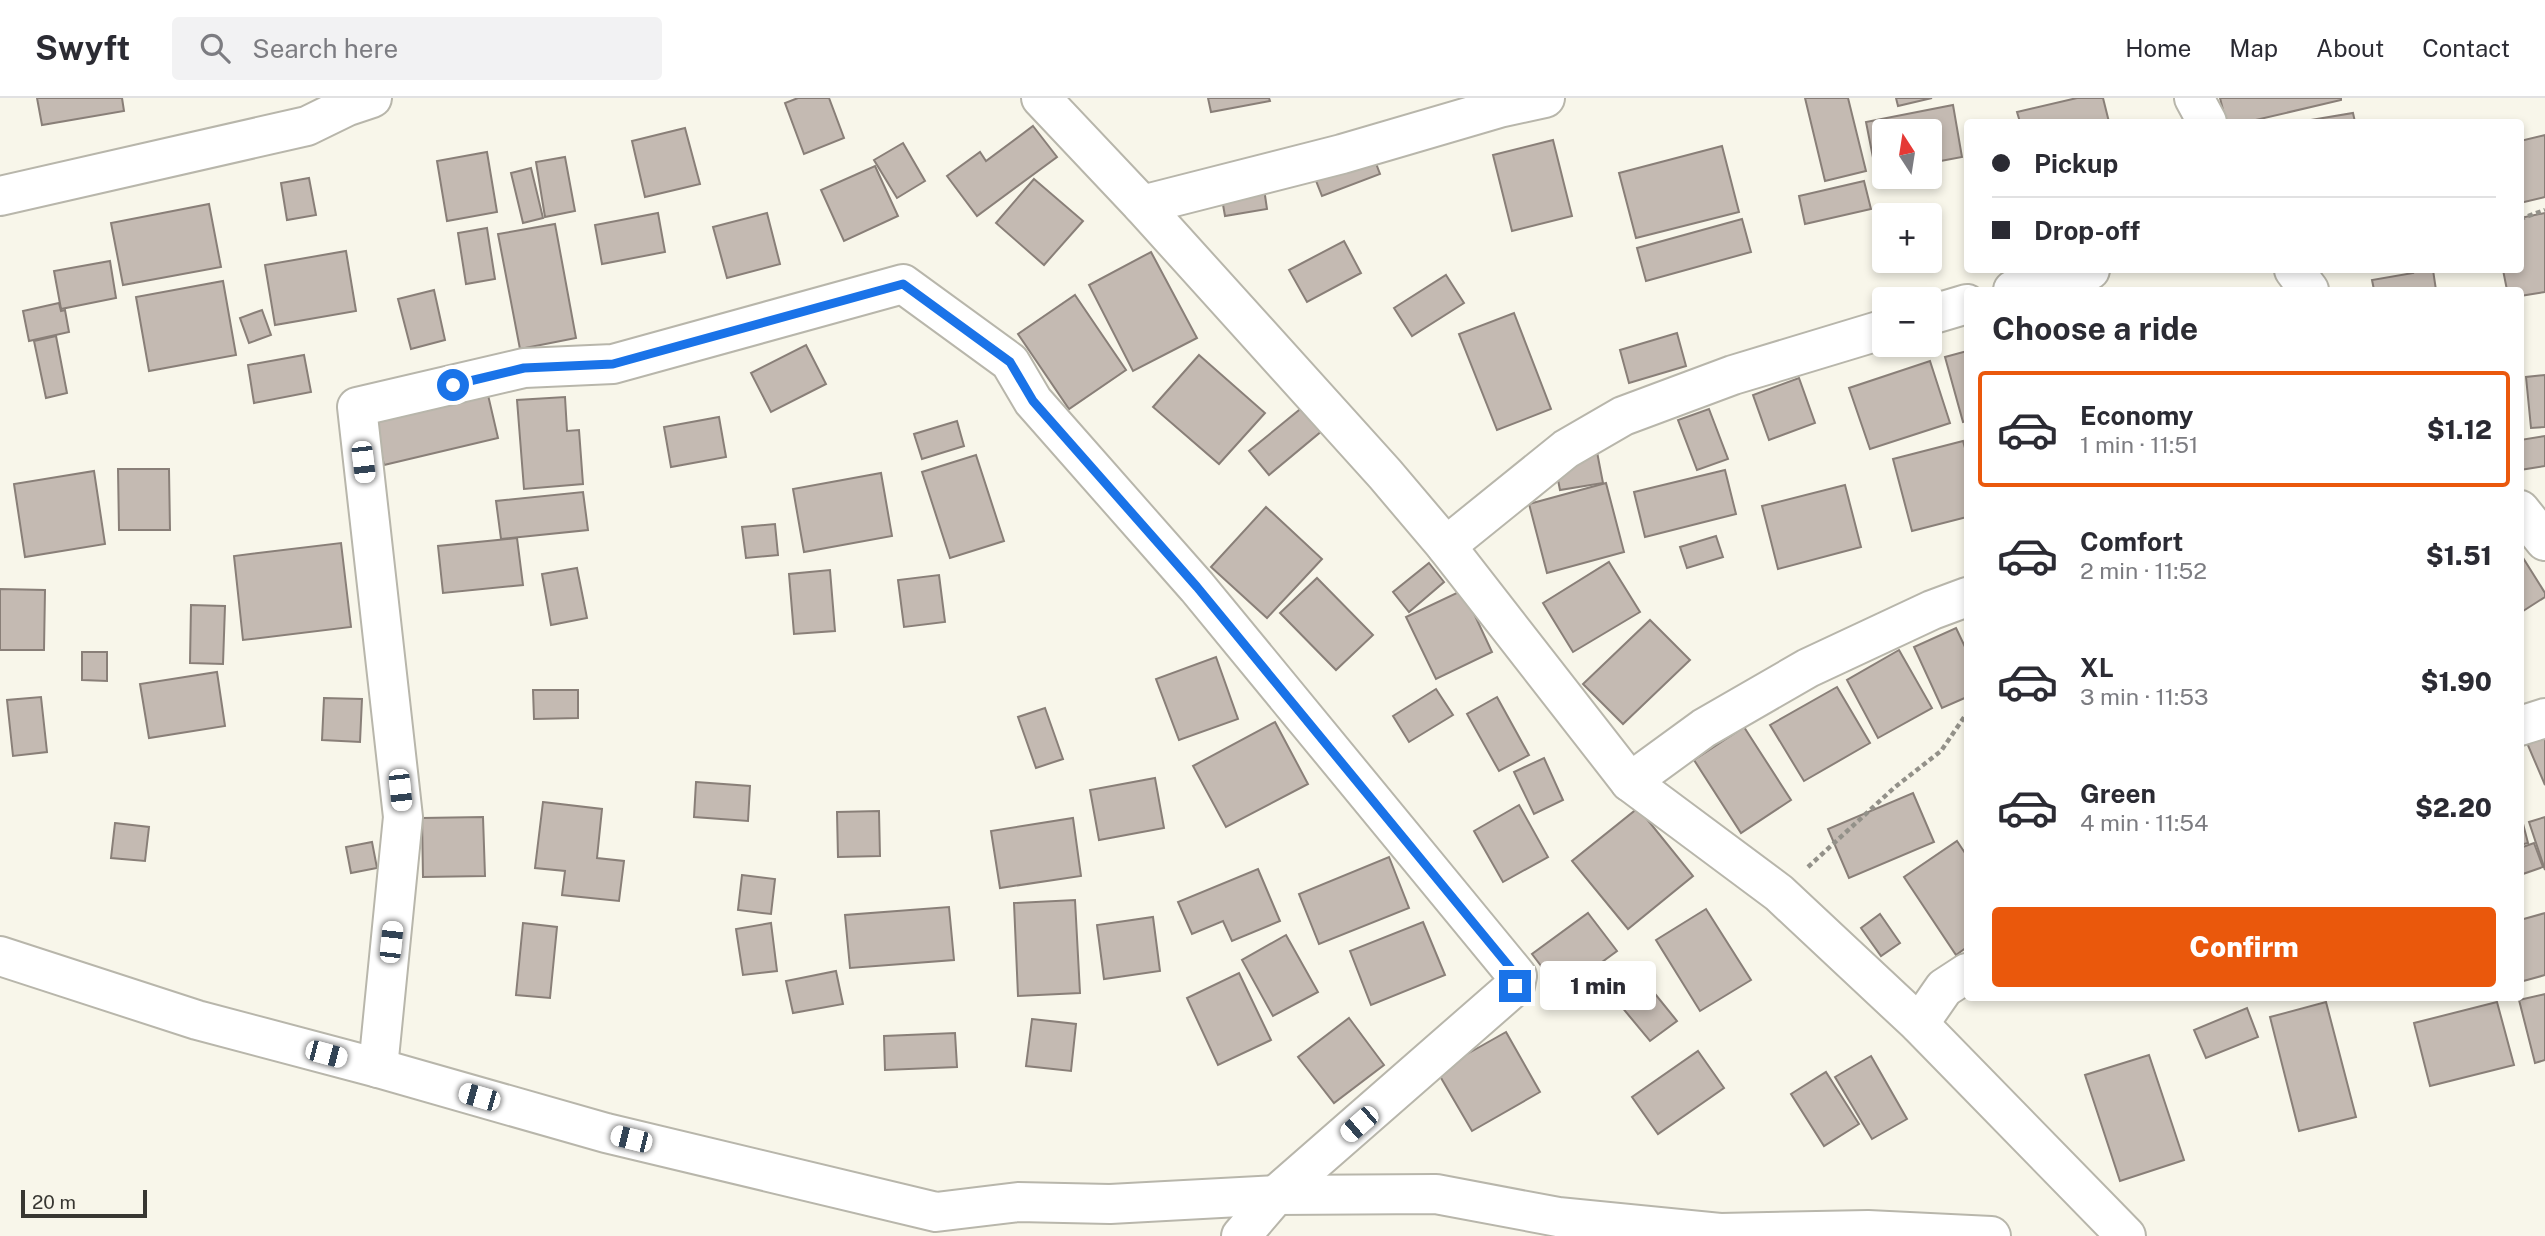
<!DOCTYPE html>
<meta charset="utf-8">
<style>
:root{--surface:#fff;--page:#f2f2f3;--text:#2b2b33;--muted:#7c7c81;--line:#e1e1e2;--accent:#ea580c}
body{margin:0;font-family:"Public Sans",sans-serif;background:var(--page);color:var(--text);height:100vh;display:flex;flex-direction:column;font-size:26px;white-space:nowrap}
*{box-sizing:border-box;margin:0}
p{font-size:23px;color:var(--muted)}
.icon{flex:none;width:38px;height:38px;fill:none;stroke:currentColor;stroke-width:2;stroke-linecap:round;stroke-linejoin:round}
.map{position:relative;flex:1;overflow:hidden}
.side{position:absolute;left:1964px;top:189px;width:560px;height:714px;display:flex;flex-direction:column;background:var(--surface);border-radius:7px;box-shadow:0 4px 10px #0003}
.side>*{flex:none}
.guide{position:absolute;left:1964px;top:21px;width:560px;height:154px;border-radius:7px;box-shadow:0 4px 10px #0003;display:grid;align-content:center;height:154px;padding:0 28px;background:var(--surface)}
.needle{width:46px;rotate:348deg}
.buttons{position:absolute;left:1872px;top:21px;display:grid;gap:14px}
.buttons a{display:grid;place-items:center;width:70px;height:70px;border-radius:7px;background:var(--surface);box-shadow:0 4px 10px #0003;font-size:35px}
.scale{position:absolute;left:21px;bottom:18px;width:126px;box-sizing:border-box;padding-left:7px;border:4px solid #383732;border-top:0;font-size:19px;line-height:24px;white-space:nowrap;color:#383732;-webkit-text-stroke:5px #f8f6ea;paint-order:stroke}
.end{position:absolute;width:32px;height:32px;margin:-16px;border:9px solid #1a73e8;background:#fff;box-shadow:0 0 0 4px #fff}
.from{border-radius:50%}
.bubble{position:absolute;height:49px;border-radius:7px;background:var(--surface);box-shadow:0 4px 10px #0003;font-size:23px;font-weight:800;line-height:49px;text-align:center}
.car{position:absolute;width:21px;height:42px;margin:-21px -10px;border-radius:9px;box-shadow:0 0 5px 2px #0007;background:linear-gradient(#fff 24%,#345 0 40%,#fff 0 76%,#345 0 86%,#fff 0)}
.guide b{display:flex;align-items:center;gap:24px;height:66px;font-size:26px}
.guide b+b{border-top:2px solid var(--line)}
.guide i{width:18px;height:18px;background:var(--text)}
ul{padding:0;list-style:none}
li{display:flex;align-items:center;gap:21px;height:116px;margin:0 14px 10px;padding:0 14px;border:4px solid transparent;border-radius:7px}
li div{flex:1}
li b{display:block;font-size:26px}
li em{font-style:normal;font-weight:800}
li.active{border-color:var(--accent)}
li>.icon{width:63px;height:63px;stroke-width:1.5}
h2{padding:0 28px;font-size:32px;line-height:84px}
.button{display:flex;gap:14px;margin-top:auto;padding:14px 28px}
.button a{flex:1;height:80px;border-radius:7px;background:var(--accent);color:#fff;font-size:28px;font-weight:800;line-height:80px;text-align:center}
header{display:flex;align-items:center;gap:42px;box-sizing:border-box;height:98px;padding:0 35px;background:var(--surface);border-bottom:2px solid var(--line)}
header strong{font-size:33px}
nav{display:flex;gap:38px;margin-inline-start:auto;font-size:24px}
.search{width:490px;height:63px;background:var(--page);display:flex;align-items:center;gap:18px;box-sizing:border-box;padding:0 24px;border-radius:7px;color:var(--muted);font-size:26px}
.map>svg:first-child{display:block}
.building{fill:#c4bab2;stroke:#897f78;stroke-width:2}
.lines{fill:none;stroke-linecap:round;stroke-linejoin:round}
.minor-casing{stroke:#b8b6ab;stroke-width:42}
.path{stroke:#939189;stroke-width:4.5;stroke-dasharray:5 3.5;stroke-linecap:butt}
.minor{stroke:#fff;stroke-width:38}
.route{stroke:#1a73e8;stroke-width:9}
</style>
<header>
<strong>Swyft</strong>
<div class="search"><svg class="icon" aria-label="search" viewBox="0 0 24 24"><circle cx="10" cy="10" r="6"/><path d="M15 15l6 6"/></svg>Search here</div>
<nav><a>Home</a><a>Map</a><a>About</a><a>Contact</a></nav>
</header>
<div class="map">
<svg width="2545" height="1138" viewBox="0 0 2545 1138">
<rect width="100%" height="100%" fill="#f8f6ea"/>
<g class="building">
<polygon points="37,0 122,0 124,13 42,27"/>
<polygon points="798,0 829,0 844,40 804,56 785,5"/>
<polygon points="1208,0 1269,0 1270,3 1211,14"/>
<polygon points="1805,0 1848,0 1866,73 1825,83"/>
<polygon points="1896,0 1932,0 1898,8"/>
<polygon points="2077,0 2103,0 2109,24 2020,24 2017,14"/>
<polygon points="2220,0 2341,0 2341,2 2247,24 2226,24"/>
<polygon points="1953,7 1962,59 1930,65 1930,33 1885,33 1885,74 1876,75 1866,24"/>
<polygon points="2353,15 2355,24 2299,24"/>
<polygon points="1033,28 1057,59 977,118 947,78 980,54 986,63"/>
<polygon points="685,30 700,86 645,99 632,43"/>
<polygon points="2545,37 2545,99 2520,105 2520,43"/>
<polygon points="1553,42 1572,118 1512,133 1493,57"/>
<polygon points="903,45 925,83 897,100 874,62"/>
<polygon points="1369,47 1380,76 1322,98 1311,70"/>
<polygon points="1722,48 1739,114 1636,140 1619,75"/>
<polygon points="487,54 497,114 447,123 437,63"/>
<polygon points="565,59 575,113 545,119 536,64"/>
<polygon points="875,68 898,118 844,143 821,92"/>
<polygon points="531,70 543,120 523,125 511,75"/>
<polygon points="1262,77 1267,111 1225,118 1219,84"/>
<polygon points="309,80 316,117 287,122 281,85"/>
<polygon points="1034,81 1083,123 1044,167 996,125"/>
<polygon points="1864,83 1871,111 1805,126 1799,98"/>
<polygon points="209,106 221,169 123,187 111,125"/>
<polygon points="658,115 665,154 602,166 595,127"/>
<polygon points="767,115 780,166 727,180 713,129"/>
<polygon points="2545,115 2545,194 2520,198 2520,192 2507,192 2503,172 2520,172 2520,120"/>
<polygon points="1742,121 1751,154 1646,183 1637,150"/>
<polygon points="555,126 576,240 520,251 498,136"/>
<polygon points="487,130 495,181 466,186 458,135"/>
<polygon points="1344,143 1361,175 1307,204 1289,172"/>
<polygon points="346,153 356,213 275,227 265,167"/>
<polygon points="1151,154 1197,240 1133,273 1089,187"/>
<polygon points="110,163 116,200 61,211 54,173"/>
<polygon points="2412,172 2433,172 2436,192 2374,192 2372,182 2413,175"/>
<polygon points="1446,177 1464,205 1412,238 1394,210"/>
<polygon points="223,183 236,257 149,273 136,199"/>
<polygon points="434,192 445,242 411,251 398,201"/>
<polygon points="1075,197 1126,272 1069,311 1018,236"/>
<polygon points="59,205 61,213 65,212 69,234 29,243 23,213"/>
<polygon points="262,212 271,237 249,245 240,220"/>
<polygon points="1514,215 1551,311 1497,332 1459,236"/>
<polygon points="1677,235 1686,268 1629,285 1620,252"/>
<polygon points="56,238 67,295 46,300 34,243"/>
<polygon points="806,247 826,286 771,314 751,275"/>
<polygon points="1967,253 1967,323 1963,324 1945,259"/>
<polygon points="304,257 311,294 254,305 248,267"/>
<polygon points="1199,257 1265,315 1219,366 1153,309"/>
<polygon points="1930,263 1950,325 1870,351 1849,290"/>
<polygon points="2545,277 2545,329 2531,330 2526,279"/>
<polygon points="1799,280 1815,325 1769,342 1753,297"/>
<polygon points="488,297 498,340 384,367 374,324"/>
<polygon points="565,299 567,333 579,332 583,386 524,391 517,302"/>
<polygon points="1304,308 1323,332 1269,377 1249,353"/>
<polygon points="1709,311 1728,361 1697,372 1678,322"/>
<polygon points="719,319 726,359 671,369 664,329"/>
<polygon points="957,323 964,348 922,361 914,336"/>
<polygon points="2545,338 2545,368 2520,372 2520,342"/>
<polygon points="1963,343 1967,357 1967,419 1912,433 1893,361"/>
<polygon points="1597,354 1603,385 1560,392 1554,362"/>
<polygon points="976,357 1004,443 950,460 922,374"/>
<polygon points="118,371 169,371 170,432 119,432"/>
<polygon points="1725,372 1736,416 1645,439 1634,394"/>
<polygon points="94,373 105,446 25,459 14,386"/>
<polygon points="881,375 892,438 804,454 793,391"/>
<polygon points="1606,385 1624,454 1547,475 1529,406"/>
<polygon points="1845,387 1861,449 1778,471 1762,408"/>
<polygon points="583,394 588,432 501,441 496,403"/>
<polygon points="1266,409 1322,461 1267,520 1211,469"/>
<polygon points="775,426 778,457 746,460 742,429"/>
<polygon points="1716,438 1723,459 1687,470 1680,449"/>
<polygon points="517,440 523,487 443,495 438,448"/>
<polygon points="341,445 351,529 243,542 234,458"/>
<polygon points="2520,455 2545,495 2545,499 2520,515"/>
<polygon points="1609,464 1640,514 1573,554 1543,505"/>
<polygon points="1429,465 1444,484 1409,514 1393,494"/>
<polygon points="577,470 587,520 551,527 542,476"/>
<polygon points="830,472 835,533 794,536 789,476"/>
<polygon points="939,477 945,524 904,529 898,482"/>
<polygon points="1317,480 1373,537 1336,572 1280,515"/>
<polygon points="0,491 45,492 44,552 0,552"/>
<polygon points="1463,492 1492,554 1436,581 1406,519"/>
<polygon points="191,507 225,508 223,566 190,565"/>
<polygon points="1650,522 1690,562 1623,626 1583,586"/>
<polygon points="1956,530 1967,553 1967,599 1942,610 1914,549"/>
<polygon points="1899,552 1932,610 1878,640 1847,582"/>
<polygon points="82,554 107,554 107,583 82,582"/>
<polygon points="1216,559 1238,621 1179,642 1156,581"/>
<polygon points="217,574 225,628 149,640 140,586"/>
<polygon points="1837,589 1870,645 1804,683 1770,627"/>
<polygon points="1436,591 1453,617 1409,644 1393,618"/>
<polygon points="533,592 578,592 578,620 534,621"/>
<polygon points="41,599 47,654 13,658 7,602"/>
<polygon points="1497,599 1529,657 1499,673 1467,616"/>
<polygon points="324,600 362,601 360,644 322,642"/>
<polygon points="1045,610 1063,661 1036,670 1018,619"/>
<polygon points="1275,624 1308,686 1226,729 1193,668"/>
<polygon points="1744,629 1791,702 1741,735 1694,662"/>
<polygon points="2545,629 2545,687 2524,638"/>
<polygon points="1544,660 1563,702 1534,716 1514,674"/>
<polygon points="1155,680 1164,730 1099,742 1090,692"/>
<polygon points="696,684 750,688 748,723 694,719"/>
<polygon points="1913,695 1934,744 1849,780 1828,731"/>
<polygon points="543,704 602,711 597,760 624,763 619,803 562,797 565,773 535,770"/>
<polygon points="1519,707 1548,759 1503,784 1474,733"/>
<polygon points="1638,710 1693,778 1628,831 1572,763"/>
<polygon points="879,713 880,758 838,759 837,714"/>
<polygon points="2520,714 2528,745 2520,747"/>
<polygon points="483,719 485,778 423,779 422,720"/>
<polygon points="2545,719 2545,772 2529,724"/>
<polygon points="1073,720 1081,778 1000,790 991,733"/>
<polygon points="115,725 149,729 145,763 111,760"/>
<polygon points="1957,743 1967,758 1967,849 1956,857 1904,779"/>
<polygon points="372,744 377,770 351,775 346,749"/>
<polygon points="2534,745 2543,769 2520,777 2520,750"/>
<polygon points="1389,759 1409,810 1319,846 1299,796"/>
<polygon points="1258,771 1280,823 1232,843 1223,823 1192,836 1178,804"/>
<polygon points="742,777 775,781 771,816 738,812"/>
<polygon points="1075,802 1080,895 1018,898 1014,805"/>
<polygon points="949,809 954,862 850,870 845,817"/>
<polygon points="1706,811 1751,882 1700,913 1656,842"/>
<polygon points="1588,815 1617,853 1561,894 1532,856"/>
<polygon points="2545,815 2545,877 2520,884 2520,822"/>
<polygon points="1880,816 1900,845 1881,858 1861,830"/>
<polygon points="1153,819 1160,873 1104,881 1097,827"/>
<polygon points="1423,824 1445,877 1371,907 1350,853"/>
<polygon points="523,825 557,829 550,900 516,897"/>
<polygon points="771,825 777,873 743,877 736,831"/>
<polygon points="1286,837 1318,894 1273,918 1242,862"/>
<polygon points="836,873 843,906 793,915 786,883"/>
<polygon points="1239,875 1271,942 1218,967 1187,900"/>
<polygon points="1643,881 1677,923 1650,943 1616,902"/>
<polygon points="2545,896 2545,962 2535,965 2519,902"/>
<polygon points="2326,904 2356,1019 2299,1033 2270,919"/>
<polygon points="2497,904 2514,967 2430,988 2414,925"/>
<polygon points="2247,910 2258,939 2206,960 2194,932"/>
<polygon points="1349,920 1384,967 1334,1005 1298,959"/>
<polygon points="1032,921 1076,926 1071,973 1026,968"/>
<polygon points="1506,934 1540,994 1472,1033 1437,973"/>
<polygon points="955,935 957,969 885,972 884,938"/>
<polygon points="1698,953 1724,990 1658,1036 1632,999"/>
<polygon points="2149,957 2184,1062 2120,1083 2085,977"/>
<polygon points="1871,958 1907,1021 1872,1041 1835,979"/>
<polygon points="1826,974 1859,1026 1824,1048 1791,996"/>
</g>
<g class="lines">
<defs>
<g id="minor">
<polyline points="1041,0 1142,107 1385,376 1446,448 1630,684 1779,795 1919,926 2126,1138"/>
<polyline points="2194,0 2207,24"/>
<polyline points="0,98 307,28 348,8 372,0"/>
<polyline points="1142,107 1342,56 1499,10 1545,0"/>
<polyline points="2294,172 2309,192"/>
<polyline points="2013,192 2090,172"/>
<polyline points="1930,217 1967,206"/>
<polyline points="2520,412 2545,443"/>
<polyline points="1446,448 1566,351 1623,318 1733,277 1885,231"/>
<polyline points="2520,628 2545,620"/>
<polyline points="1630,684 1704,630 1808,570 1932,512 1967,499"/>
<polyline points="0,858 197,922 378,970 606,1035 936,1114 1018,1104 1110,1106 1276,1097 1436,1096 1558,1119 1720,1135 1868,1132 1991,1138"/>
<polyline points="1919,926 1944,890 1967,875"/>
<polyline points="378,970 403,719 357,309 524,270 613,266 903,186 1010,264 1033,303 1197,489 1517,878 1515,888 1276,1097 1241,1138"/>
</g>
</defs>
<use href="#minor" class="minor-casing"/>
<g class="path">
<polyline points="2520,121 2545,112"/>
<polyline points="1808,769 1895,689 1941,653 1967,615"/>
</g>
<use href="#minor" class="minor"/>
</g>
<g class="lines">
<polyline class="route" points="453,287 524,270 613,266 903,186 1010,264 1033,303 1197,489 1517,878 1515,888"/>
</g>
</svg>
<div class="buttons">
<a><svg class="needle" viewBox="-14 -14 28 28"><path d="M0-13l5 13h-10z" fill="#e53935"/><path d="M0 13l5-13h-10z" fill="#7c7c81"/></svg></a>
<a>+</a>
<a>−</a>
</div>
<div class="scale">20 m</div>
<i class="end from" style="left:453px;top:287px"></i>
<i class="end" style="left:1515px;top:888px"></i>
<div class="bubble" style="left:1540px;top:863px;width:116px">1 min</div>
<i class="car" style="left:363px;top:364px;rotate:173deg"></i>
<i class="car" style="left:400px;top:692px;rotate:174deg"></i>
<i class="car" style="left:391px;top:844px;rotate:6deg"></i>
<i class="car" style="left:326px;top:956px;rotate:105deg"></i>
<i class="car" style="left:479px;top:999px;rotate:286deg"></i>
<i class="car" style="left:1359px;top:1026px;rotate:229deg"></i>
<i class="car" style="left:631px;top:1041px;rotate:284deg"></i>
<div class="guide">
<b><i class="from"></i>Pickup</b>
<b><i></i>Drop-off</b>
</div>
<section class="side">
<h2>Choose a ride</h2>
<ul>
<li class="active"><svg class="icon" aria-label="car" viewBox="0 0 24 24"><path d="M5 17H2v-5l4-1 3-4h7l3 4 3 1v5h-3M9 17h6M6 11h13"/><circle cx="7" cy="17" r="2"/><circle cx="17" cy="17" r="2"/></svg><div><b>Economy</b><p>1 min · 11:51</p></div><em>$1.12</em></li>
<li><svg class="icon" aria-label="car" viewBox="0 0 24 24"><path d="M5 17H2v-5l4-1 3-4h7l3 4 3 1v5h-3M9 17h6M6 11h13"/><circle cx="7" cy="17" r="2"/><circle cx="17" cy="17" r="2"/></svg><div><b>Comfort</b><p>2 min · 11:52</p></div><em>$1.51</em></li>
<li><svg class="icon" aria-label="car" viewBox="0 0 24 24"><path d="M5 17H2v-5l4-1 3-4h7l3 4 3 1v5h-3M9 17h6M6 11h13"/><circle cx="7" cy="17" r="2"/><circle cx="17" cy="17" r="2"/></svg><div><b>XL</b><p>3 min · 11:53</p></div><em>$1.90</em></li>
<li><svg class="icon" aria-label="car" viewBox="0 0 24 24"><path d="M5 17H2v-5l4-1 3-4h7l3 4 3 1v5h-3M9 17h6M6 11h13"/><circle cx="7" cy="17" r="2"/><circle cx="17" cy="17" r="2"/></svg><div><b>Green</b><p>4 min · 11:54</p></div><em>$2.20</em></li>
</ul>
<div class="button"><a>Confirm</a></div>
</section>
</div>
